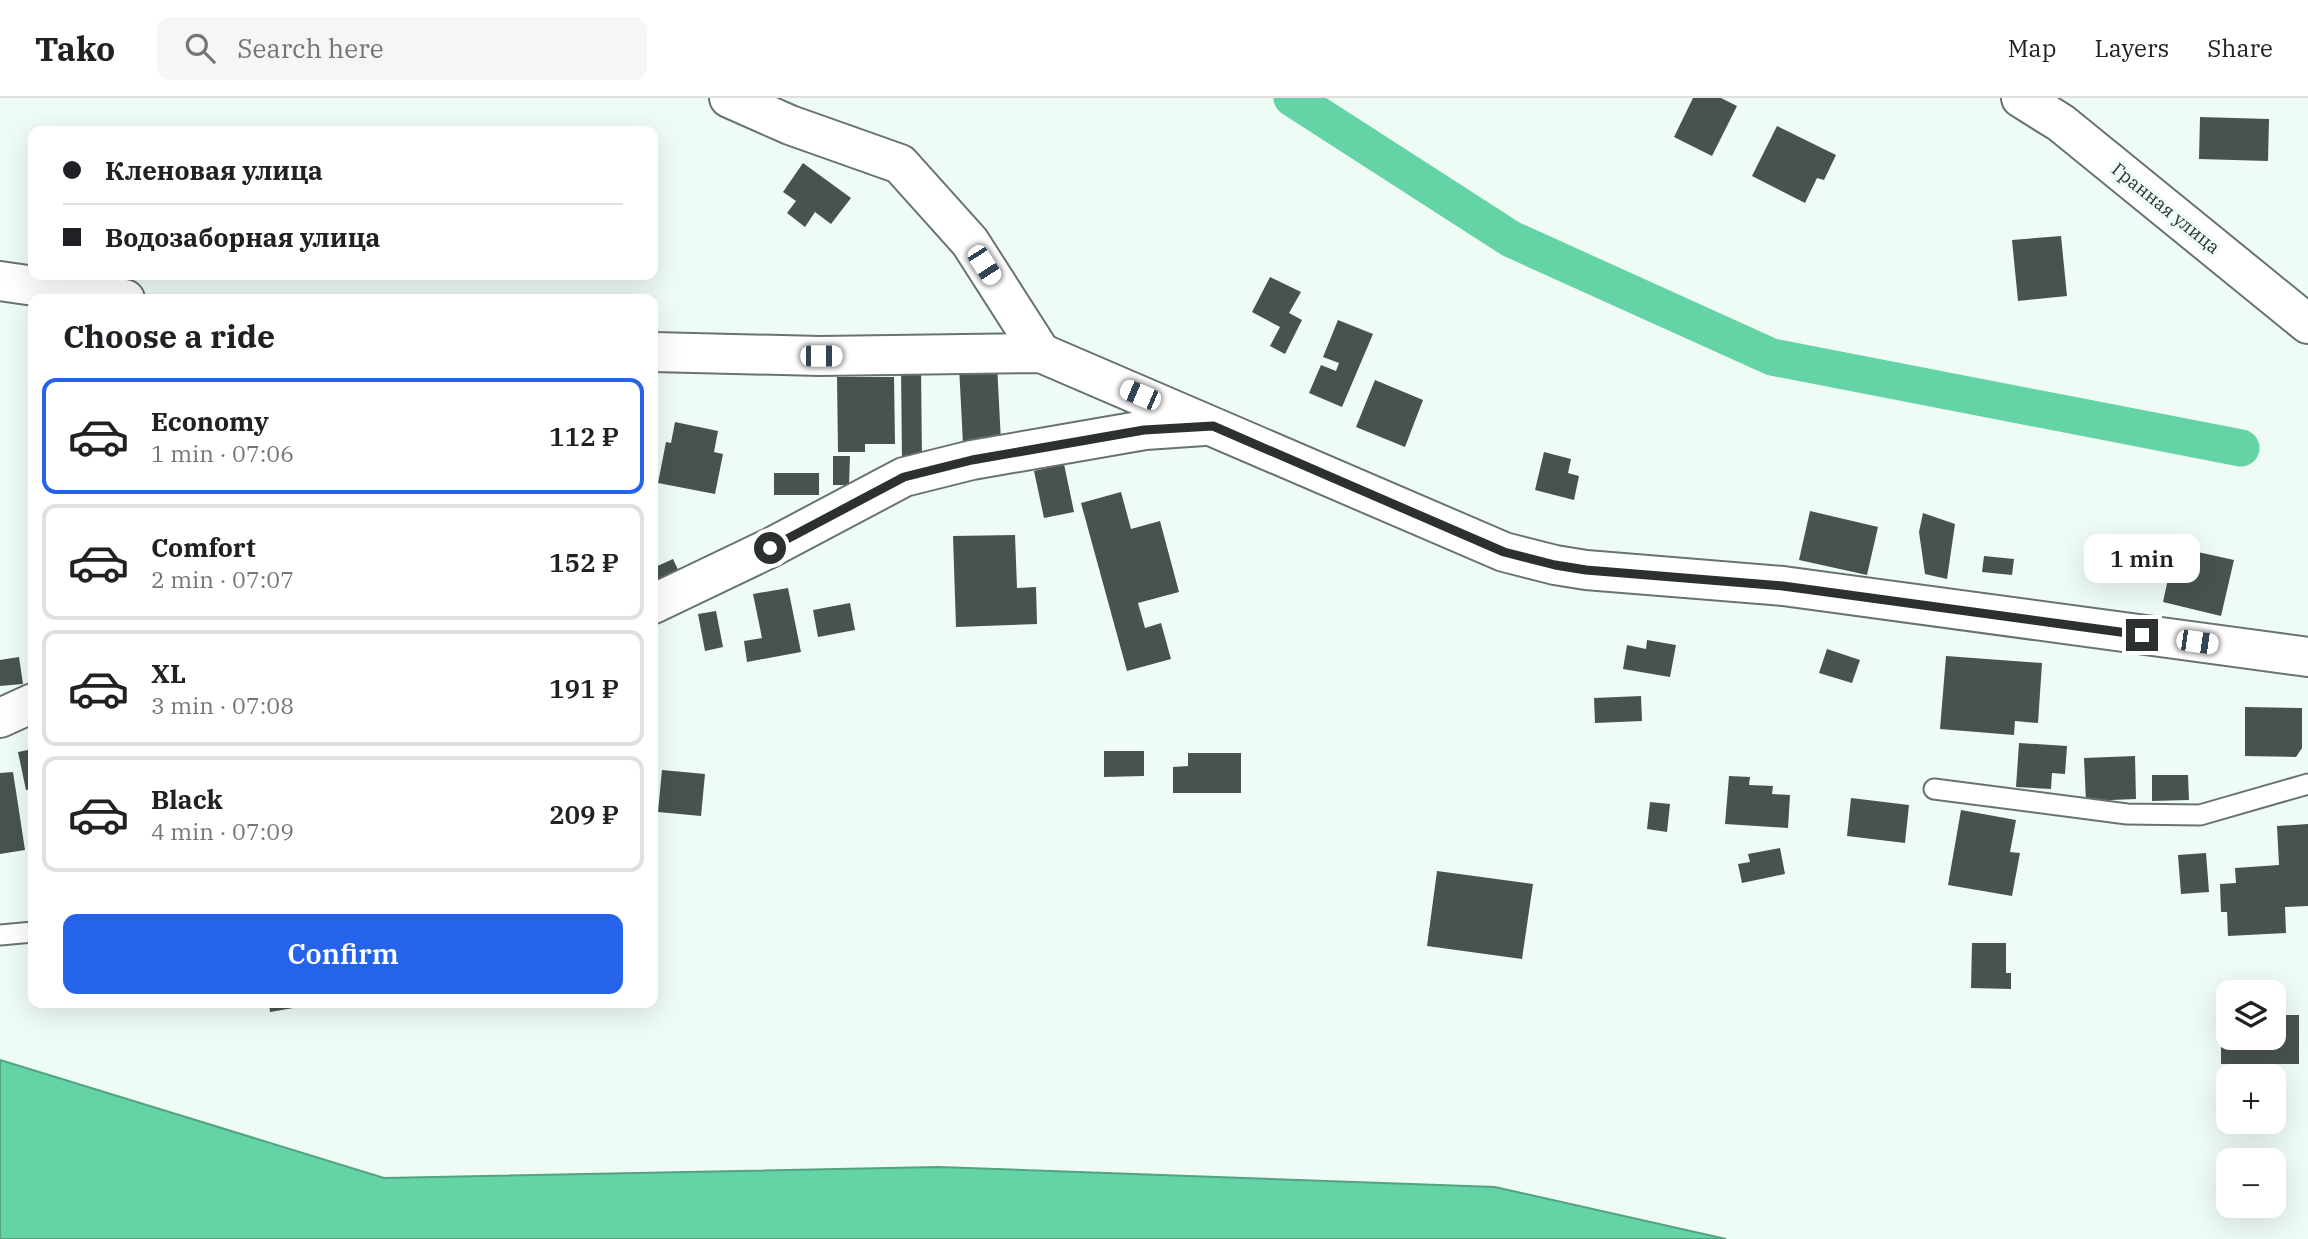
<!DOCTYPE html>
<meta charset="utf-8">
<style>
:root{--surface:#fff;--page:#f6f6f6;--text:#202124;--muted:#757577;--line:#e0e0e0;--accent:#2563eb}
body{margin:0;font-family:"IBM Plex Serif",serif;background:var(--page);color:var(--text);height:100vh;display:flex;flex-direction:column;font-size:26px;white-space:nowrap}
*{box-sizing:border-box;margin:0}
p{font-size:23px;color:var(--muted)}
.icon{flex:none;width:38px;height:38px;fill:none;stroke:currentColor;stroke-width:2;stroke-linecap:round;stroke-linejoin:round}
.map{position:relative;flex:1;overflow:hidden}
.details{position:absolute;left:28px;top:196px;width:630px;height:714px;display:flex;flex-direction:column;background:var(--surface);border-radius:14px;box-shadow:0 7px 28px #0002}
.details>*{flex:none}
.top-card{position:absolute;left:28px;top:28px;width:630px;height:154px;border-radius:14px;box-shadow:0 7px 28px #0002;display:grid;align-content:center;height:154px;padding:0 35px;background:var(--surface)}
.controls{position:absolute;left:2216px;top:882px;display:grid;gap:14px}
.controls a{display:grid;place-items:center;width:70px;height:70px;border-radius:14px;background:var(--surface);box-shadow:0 7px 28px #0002;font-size:35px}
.end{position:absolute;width:32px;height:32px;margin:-16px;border:9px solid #2c312e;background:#fff;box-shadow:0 0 0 4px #fff}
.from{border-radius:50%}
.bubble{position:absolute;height:49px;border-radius:14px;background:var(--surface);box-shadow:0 7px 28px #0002;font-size:23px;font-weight:600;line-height:49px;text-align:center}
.car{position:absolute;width:21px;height:42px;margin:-21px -10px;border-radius:9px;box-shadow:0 0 5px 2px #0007;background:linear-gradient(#fff 24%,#345 0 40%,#fff 0 76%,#345 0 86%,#fff 0)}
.top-card b{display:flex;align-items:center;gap:24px;height:66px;font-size:26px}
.top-card b+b{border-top:2px solid var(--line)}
.top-card i{width:18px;height:18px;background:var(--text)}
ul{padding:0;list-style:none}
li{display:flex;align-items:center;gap:21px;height:116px;margin:0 14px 10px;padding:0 21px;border:4px solid var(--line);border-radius:14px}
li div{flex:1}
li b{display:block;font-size:26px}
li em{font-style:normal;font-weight:600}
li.active{border-color:var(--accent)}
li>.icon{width:63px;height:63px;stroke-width:1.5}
h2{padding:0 35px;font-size:32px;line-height:84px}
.primary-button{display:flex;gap:14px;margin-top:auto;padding:14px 35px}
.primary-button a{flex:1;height:80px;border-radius:14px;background:var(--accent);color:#fff;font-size:28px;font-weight:600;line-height:80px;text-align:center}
header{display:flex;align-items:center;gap:42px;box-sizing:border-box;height:98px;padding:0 35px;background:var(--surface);border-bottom:2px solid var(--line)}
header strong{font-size:33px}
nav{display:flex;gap:38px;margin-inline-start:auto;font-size:24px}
.search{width:490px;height:63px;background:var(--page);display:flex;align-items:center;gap:18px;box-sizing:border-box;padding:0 24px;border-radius:14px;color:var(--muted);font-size:26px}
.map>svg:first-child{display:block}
.water{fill:#64d3a5;stroke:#53a281;stroke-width:2}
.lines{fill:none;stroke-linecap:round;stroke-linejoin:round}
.canal{stroke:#64d3a5;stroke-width:37}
.building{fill:#49534e}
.service-casing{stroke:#69736e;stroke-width:23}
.minor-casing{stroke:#69736e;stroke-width:42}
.tertiary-casing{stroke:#69736e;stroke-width:42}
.service{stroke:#fff;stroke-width:19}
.minor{stroke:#fff;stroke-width:38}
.tertiary{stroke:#fff;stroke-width:38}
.route{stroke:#2c312e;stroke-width:9}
.labels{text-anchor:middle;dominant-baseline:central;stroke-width:7;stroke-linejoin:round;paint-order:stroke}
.street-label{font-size:18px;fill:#2c312e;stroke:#effbf5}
</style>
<header>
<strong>Tako</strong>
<div class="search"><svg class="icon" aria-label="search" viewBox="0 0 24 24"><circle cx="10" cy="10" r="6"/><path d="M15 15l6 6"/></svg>Search here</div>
<nav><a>Map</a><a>Layers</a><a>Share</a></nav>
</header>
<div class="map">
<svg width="2308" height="1141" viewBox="0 0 2308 1141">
<rect width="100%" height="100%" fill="#effbf5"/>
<polygon class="water" points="0,962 384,1080 938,1069 1495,1089 1726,1141 0,1141"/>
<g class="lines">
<polyline class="canal" points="1292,0 1511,141 1772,259 2241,350"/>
</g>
<g class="building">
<polygon points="1693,0 1721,0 1737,8 1712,58 1674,39"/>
<polygon points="2200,19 2269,21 2268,63 2199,61"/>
<polygon points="1777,28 1836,57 1824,82 1817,80 1805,105 1752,78"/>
<polygon points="803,65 851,100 831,126 815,114 805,129 787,115 796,103 783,94"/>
<polygon points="2061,138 2067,198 2018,203 2012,142"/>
<polygon points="1270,179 1301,194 1289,215 1302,222 1285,256 1270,248 1280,229 1252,214"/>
<polygon points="1338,222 1373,236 1342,309 1309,295 1321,267 1336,273 1339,265 1323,259"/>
<polygon points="997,266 1001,344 963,346 959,268"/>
<polygon points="921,269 922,362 902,362 901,270"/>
<polygon points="837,279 894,279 895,346 865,346 865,354 838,354"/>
<polygon points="1375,282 1423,302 1405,349 1356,329"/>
<polygon points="675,324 718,333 714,354 723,356 715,396 658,385 666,344 671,345"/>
<polygon points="1544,354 1571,361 1568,375 1579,378 1574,402 1535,392"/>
<polygon points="833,358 850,358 849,387 833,387"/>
<polygon points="1064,366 1074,414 1044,420 1034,373"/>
<rect x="774" y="375" width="45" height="22"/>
<polygon points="1121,394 1131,431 1160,423 1179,494 1138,505 1145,530 1161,525 1171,561 1127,573 1081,405"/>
<polygon points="1810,413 1878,429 1867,477 1799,462"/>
<polygon points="1923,415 1955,426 1947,481 1925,476 1919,434"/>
<polygon points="1015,437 1017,490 1036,489 1037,526 956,529 953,438"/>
<polygon points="2175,449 2234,462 2221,518 2163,504"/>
<polygon points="1984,458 2014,461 2012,477 1982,474"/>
<polygon points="673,461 681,478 653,489 653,470"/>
<polygon points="788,490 801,554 747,564 744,543 762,540 753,496"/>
<polygon points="850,505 855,532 818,539 813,512"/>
<polygon points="716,513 723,549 705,553 698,516"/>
<polygon points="1647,542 1676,547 1670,579 1623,571 1627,547 1646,551"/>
<polygon points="1827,551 1860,562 1852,585 1819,575"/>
<polygon points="1946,558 2042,565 2038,625 2015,623 2014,637 1940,631"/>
<polygon points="19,559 23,586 0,588 0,562"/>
<polygon points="1641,598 1642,623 1595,625 1594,600"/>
<polygon points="2245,609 2302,610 2302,650 2296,659 2245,658"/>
<polygon points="2019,645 2067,648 2065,676 2052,675 2051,691 2016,689"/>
<polygon points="33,651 33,691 26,692 18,654"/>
<polygon points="1104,653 1144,653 1144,678 1104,679"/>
<polygon points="1188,655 1241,655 1241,695 1173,695 1173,669 1188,668"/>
<polygon points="2135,658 2136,701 2086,703 2084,660"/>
<polygon points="662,672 705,676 701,718 658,714"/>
<polygon points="13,674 25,752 0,756 0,675"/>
<polygon points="2152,677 2188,677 2189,702 2152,703"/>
<polygon points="1729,678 1750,679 1749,687 1773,688 1772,696 1790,697 1788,730 1725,726"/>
<polygon points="1851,700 1909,707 1905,745 1847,738"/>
<polygon points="1650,704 1670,706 1667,734 1647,731"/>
<polygon points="1961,712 2016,722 2010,754 2020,755 2012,798 1948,787"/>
<polygon points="2308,726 2308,808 2285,809 2286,835 2228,838 2227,814 2221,814 2220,786 2236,785 2235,770 2279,767 2277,728"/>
<polygon points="1780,750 1785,776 1742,785 1738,766 1750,764 1748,756"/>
<polygon points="2206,755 2209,794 2181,796 2178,757"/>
<polygon points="1437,773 1533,786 1522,861 1427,848"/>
<polygon points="1972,845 2006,845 2006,875 2011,875 2011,891 1971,890"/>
<polygon points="2273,896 2283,896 2283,917 2299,917 2299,966 2221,966 2221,917 2228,917 2228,940 2273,940"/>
<polygon points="269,905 304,905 305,908 270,914"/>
</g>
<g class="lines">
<defs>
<g id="service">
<polyline points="1934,691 2127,716 2200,717 2308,686"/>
<polyline points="0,837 33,834"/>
</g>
<g id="minor">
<polyline points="729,0 790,27 900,66 970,144 1041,255"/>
<polyline points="0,183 125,201"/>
<polyline points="653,254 820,258 1041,255 1504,454 1555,467 1586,472 1783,488 2308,559"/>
<polyline points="653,506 770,450 904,379 972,362 1145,332 1204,328"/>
<polyline points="0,620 33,605"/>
</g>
<polyline id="tertiary" points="2021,0 2061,25 2308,226"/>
</defs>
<use href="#service" class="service-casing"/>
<use href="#minor" class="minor-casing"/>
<use href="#tertiary" class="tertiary-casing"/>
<use href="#service" class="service"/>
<use href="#minor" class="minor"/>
<use href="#tertiary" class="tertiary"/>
</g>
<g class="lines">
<polyline class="route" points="770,450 904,379 972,362 1144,332 1213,328 1504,454 1555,467 1586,472 1783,488 2142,537"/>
</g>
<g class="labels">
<g class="street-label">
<text transform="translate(2166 110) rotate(39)">Гранная улица</text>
</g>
</g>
</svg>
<div class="controls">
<a><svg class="icon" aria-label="layers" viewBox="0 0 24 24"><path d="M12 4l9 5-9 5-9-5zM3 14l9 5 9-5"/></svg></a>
<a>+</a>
<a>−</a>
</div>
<i class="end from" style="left:770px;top:450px"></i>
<i class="end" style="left:2142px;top:537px"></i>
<div class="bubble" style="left:2084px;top:436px;width:116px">1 min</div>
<i class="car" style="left:984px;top:167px;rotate:147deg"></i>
<i class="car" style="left:821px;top:258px;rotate:90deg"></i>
<i class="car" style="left:1140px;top:297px;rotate:293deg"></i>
<i class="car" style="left:2197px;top:544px;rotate:98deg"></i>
<div class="top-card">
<b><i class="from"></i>Кленовая улица</b>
<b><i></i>Водозаборная улица</b>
</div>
<section class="details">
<h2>Choose a ride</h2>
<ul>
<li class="active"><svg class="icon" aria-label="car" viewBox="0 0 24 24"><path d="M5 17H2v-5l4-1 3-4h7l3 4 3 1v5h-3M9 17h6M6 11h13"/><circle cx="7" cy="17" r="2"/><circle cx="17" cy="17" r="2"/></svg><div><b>Economy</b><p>1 min · 07:06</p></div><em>112 ₽</em></li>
<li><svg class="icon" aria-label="car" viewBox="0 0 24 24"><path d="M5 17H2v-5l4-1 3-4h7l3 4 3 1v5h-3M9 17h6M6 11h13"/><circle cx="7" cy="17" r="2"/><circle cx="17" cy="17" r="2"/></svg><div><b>Comfort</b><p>2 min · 07:07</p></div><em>152 ₽</em></li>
<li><svg class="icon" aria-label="car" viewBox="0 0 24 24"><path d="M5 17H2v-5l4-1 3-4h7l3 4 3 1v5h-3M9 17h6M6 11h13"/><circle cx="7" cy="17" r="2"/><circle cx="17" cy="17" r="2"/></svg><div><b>XL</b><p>3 min · 07:08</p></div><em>191 ₽</em></li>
<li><svg class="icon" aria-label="car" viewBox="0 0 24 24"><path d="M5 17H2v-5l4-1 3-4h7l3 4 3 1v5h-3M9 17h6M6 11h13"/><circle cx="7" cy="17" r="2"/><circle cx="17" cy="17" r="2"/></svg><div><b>Black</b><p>4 min · 07:09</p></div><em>209 ₽</em></li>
</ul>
<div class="primary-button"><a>Confirm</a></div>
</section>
</div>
